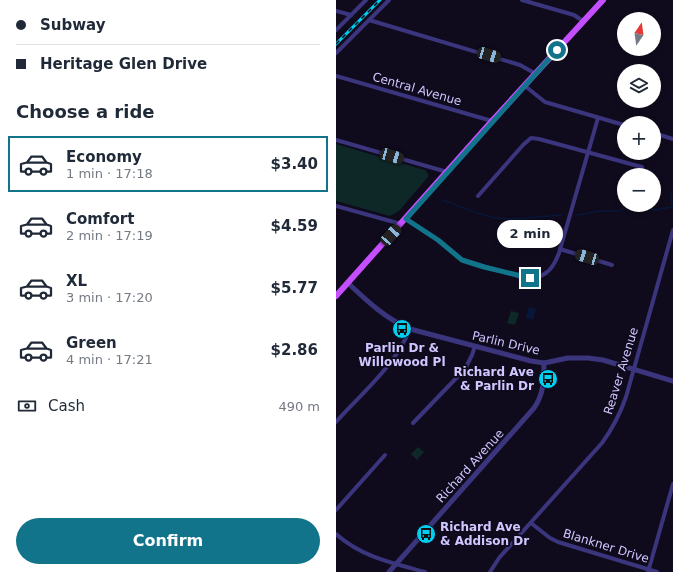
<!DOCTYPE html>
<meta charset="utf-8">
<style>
:root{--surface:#fff;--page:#f2f2f3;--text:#1f2937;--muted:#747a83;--line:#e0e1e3;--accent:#11748b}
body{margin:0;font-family:"DejaVu Sans",sans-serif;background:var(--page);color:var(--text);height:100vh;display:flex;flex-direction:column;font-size:15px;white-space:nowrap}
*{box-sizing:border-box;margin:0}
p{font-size:13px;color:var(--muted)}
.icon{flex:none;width:22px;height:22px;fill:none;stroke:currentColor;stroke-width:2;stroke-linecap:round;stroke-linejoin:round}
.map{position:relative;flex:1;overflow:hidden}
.side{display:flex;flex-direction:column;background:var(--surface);width:336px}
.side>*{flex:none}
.guide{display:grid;align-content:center;height:88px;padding:0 16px;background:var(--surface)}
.needle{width:26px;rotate:13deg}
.tools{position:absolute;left:281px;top:12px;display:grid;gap:8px}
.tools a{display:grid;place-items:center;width:44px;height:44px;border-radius:50%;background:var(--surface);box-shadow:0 2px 6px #0003;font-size:20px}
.end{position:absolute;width:18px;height:18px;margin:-9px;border:5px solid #11748b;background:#fff;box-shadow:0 0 0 2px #fff}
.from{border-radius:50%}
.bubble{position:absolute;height:28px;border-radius:14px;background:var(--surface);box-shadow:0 2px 6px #0003;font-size:13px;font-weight:700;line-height:28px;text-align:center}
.car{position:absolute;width:12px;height:24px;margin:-12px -6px;border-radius:5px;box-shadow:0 0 3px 1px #0007;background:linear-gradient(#222 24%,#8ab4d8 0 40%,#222 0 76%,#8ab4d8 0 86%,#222 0)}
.guide b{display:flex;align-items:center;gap:14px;height:38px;font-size:15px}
.guide b+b{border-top:1px solid var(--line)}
.guide i{width:10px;height:10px;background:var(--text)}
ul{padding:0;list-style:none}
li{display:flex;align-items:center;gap:12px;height:56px;margin:0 8px 6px;padding:0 8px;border:2px solid transparent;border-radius:0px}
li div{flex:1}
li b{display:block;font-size:15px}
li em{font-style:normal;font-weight:700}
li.active{border-color:var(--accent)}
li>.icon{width:36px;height:36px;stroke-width:1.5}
h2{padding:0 16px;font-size:18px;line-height:48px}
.pay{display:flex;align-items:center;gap:10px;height:44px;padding:0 16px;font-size:15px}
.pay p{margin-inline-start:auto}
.button{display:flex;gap:8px;margin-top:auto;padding:8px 16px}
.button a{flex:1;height:46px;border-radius:24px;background:var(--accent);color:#fff;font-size:16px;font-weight:700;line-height:46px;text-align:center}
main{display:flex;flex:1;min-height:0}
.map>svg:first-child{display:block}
.green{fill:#0e2727}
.water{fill:#081739}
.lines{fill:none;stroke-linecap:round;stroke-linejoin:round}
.stream{stroke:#081739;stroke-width:1.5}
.minor{stroke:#3b357d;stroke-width:4}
.tertiary{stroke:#3b357d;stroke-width:5}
.primary{stroke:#c54eff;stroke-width:6}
.rail-casing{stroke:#00cff2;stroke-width:3}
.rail{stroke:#0f0b1d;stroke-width:1.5;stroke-dasharray:4.5;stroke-linecap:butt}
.route{stroke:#11748b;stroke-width:5}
.labels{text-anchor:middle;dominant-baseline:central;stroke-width:4;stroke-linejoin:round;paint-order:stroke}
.street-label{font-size:12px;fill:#d0c7ff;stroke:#0f0b1d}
.poi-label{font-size:12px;font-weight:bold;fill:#d0c7ff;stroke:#0f0b1d}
</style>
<main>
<section class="side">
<div class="guide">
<b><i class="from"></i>Subway</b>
<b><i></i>Heritage Glen Drive</b>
</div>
<h2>Choose a ride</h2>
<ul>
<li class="active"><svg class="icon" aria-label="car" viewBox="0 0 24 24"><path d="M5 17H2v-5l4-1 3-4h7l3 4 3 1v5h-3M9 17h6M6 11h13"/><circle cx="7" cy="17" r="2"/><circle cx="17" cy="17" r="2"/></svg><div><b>Economy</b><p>1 min · 17:18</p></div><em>$3.40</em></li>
<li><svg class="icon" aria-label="car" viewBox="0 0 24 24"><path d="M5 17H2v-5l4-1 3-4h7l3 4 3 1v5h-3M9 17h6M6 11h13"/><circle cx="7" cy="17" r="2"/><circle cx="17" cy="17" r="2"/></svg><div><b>Comfort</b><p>2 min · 17:19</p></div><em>$4.59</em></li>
<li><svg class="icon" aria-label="car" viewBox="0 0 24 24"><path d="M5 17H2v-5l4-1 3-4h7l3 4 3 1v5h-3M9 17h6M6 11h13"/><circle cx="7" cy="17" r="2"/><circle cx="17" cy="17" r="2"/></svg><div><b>XL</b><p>3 min · 17:20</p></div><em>$5.77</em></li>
<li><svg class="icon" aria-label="car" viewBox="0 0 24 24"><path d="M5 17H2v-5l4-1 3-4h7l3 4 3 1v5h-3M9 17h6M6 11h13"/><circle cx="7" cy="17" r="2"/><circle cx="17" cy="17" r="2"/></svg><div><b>Green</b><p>4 min · 17:21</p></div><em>$2.86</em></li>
</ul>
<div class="pay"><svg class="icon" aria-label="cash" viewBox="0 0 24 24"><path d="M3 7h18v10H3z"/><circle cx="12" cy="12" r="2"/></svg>Cash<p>490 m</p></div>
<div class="button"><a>Confirm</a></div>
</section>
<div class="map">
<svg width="337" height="572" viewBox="0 0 337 572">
<rect width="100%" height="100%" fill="#0f0b1d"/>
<g class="green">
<polygon points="0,144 89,170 92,174 92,177 63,211 54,216 0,201"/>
<polygon points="175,311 183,313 179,325 171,323"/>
<polygon points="82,447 88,452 81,460 75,454"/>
</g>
<polygon class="water" points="193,307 200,309 197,320 190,318"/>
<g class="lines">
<g class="stream">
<path d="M 107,200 C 125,207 142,215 161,218 C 182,221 205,216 226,215"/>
<polyline points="242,215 264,211 284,211 290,207 299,209 309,206 319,210 336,207 335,193 337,191"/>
</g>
<g class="minor">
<polyline points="186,0 238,15 247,21"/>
<polyline points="0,11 15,15"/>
<polyline points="33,20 184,65 200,74"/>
<polyline points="0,30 30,0"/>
<polyline points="0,53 53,0"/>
<polyline points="0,76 156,121"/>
<polyline points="189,86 209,102 288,125"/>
<polyline points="318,133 337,139"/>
<polyline points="0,140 111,172"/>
<polyline points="142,196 187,145 195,138 203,139 306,167"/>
<polyline points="0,206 65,224"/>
<path d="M 70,219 L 102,240 L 126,260 L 185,277 C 207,280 216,272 223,253 L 262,118"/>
<polyline points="224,249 276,265"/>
<path d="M 0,422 C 26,393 59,366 74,329"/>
<polyline points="77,423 129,369 136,355 139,346"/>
<polyline points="0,510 49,455"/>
<polyline points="195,523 214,538 222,542 321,572"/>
<path d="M 0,534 C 26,557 56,563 89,572"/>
<path d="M 154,572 L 163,558 L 266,443 C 277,428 284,414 290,397 L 337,230"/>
<polyline points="312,572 337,484"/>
</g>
<g class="tertiary">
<path d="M 12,283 C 31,301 50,319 74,329 L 195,361 L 208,363 L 232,358 L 252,358 L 267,360 L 337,381"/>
<path d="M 53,572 L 198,408 C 208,394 208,379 208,363"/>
</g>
<polyline class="primary" points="0,296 156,121 267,0"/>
<defs>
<polyline id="rail" points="0,44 44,0"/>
</defs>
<use href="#rail" class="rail-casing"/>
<use href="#rail" class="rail"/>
</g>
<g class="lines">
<polyline class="route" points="194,278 148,267 126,260 102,240 70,219 221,50"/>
</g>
<defs>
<symbol id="bus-disc" viewBox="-11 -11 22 22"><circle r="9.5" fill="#00cff2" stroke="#0f0b1d"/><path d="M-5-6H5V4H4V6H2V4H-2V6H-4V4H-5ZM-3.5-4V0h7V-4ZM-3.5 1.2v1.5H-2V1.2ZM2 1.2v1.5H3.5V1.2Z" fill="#111"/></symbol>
</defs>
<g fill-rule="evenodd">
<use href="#bus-disc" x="55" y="318" width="22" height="22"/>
<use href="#bus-disc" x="201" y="368" width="22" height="22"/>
<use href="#bus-disc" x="79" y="523" width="22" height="22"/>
</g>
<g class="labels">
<g class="street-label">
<text transform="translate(81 89) rotate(16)">Central Avenue</text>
<text transform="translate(170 343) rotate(13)">Parlin Drive</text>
<text transform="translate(285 371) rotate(-73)">Reaver Avenue</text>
<text transform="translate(134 466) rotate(-48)">Richard Avenue</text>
<text transform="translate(270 546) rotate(17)">Blankner Drive</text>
</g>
<g class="poi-label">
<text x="66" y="348">Parlin Dr &amp;<tspan x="66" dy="14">Willowood Pl</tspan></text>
<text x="198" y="372" text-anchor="end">Richard Ave<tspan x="198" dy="14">&amp; Parlin Dr</tspan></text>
<text x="104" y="527" text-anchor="start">Richard Ave<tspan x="104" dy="14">&amp; Addison Dr</tspan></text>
</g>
</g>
</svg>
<div class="tools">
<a><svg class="needle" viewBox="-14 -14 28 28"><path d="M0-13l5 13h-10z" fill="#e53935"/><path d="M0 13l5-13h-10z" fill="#747a83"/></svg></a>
<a><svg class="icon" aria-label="layers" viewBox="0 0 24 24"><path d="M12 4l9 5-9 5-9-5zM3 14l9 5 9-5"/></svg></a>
<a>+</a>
<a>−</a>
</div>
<i class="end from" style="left:221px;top:50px"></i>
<i class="end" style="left:194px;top:278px"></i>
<div class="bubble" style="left:161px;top:220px;width:66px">2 min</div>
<i class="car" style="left:153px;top:55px;rotate:106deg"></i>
<i class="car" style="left:56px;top:156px;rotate:106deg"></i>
<i class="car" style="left:55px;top:235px;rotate:42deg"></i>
<i class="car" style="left:251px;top:257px;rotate:287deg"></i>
</div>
</main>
